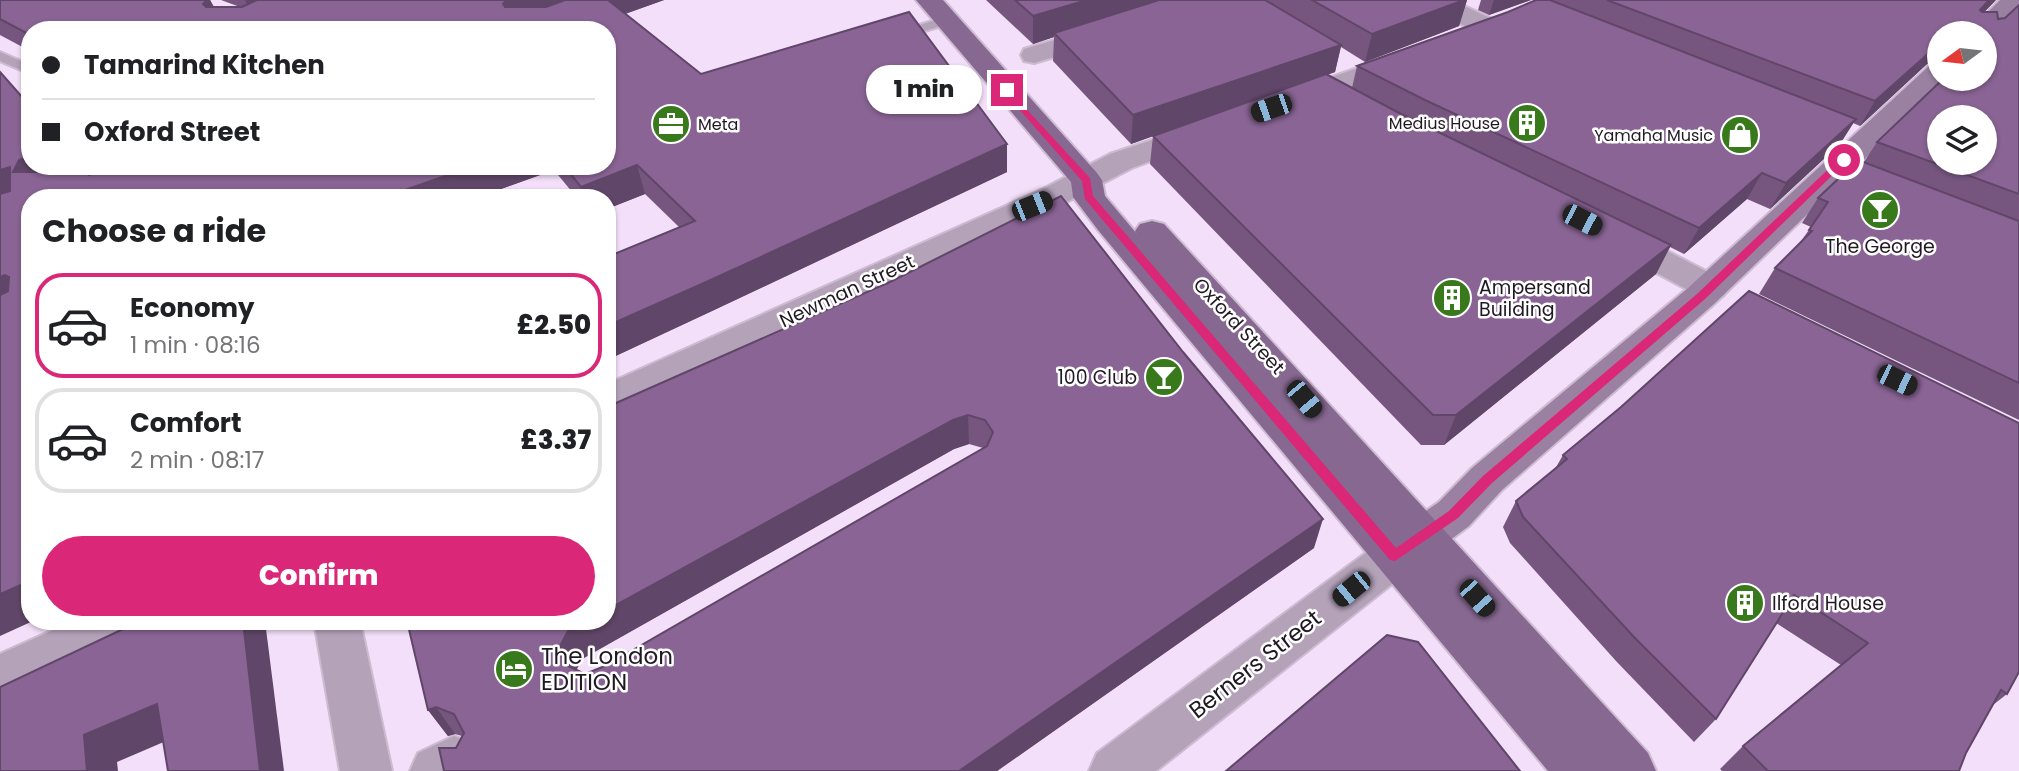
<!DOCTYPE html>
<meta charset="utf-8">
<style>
:root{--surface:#fff;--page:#f2f2f2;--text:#202124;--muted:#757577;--line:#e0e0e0;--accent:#db2777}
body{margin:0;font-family:Poppins,sans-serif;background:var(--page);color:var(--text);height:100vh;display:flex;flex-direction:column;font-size:26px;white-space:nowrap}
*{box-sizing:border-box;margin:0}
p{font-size:23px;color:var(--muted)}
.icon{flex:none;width:38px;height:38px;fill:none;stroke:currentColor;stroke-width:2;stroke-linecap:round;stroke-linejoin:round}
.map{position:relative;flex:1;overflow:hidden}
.panel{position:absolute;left:21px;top:189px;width:595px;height:441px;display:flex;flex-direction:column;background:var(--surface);border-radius:28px;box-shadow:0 2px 5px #0004}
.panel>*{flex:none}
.hud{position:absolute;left:21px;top:21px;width:595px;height:154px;border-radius:28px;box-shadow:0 2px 5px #0004;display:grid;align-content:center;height:154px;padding:0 21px;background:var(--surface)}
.needle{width:46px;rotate:255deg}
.fabs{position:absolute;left:1927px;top:21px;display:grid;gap:14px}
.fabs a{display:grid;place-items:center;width:70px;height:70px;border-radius:50%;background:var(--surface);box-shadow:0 2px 5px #0004;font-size:35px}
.end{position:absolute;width:32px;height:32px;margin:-16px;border:9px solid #db2777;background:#fff;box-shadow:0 0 0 4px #fff}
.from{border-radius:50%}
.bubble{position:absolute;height:49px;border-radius:24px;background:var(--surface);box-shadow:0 2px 5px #0004;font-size:23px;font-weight:800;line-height:49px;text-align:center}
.car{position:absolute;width:21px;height:42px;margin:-21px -10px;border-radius:9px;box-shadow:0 0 5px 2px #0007;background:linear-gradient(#222 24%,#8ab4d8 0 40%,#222 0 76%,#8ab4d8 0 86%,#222 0)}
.hud b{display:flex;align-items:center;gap:24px;height:66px;font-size:26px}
.hud b+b{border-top:2px solid var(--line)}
.hud i{width:18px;height:18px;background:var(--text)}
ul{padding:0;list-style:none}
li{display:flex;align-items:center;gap:21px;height:105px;margin:0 14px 10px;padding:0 7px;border:4px solid var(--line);border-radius:28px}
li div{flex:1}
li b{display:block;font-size:26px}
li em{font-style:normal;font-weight:800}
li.current{border-color:var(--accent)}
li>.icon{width:63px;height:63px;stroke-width:1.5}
h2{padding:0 21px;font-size:32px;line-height:84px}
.cta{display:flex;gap:14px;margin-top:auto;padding:14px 21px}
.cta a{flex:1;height:80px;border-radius:42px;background:var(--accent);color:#fff;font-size:28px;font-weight:800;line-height:80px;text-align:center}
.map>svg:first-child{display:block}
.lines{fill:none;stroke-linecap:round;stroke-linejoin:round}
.lane-casing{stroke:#cdbbd2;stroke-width:4}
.street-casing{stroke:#cdbbd2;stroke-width:4}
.secondary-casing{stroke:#cdbbd2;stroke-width:4}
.primary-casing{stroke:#cdbbd2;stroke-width:4}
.lane{fill:#b4a2b9;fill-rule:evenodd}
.street{fill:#b4a2b9;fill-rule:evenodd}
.secondary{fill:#9a81a2;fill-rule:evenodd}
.primary{fill:#876891;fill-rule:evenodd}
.wall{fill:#76567f;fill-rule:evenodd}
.shaded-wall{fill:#604668}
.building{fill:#896494;stroke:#604668;stroke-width:2;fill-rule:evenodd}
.route{fill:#db2777}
.labels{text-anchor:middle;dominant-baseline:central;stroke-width:5;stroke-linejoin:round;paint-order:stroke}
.far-poi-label{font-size:16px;fill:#201923;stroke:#fff;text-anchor:end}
.poi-label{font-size:19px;fill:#201923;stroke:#fff;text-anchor:start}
.street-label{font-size:19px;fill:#201923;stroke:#fff}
.near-poi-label{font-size:23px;fill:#201923;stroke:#fff;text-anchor:start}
.near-street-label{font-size:23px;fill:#201923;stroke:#fff}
</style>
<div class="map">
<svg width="2019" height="771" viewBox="0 0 2019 771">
<rect width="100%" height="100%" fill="#f3dff9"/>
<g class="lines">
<defs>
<g id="lane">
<polygon points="947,16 952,17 952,23 897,39 890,35"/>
<polygon points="0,52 30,65 30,74 0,61"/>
</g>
<g id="street">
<polygon points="1418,0 1451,0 1499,22 1503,28 1499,34 1490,36 1481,34 1422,5"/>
<polygon points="1102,26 1111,28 1115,34 1111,40 1034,63 1024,61 1021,55 1024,49"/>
<polygon points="1404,52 1414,54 1418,60 1414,66 1303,106 1293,109 1283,106 1279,100 1283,94"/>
<polygon points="1200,124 1210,127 1215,133 1210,139 1132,168 1059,206 607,414 607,384 1037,192 1110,154"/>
<polygon points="1617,228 1629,231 1723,280 1729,288 1723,296 1711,299 1699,296 1605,245 1600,238 1605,231"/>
<polygon points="1395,538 1411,543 1417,556 1411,569 1156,771 1089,771 1097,753 1379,543"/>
<polygon points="73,621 145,621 139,635 0,699 0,654"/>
<polygon points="314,621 360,621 392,771 340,771"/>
<polygon points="454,736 472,743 480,760 475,771 410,771 418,753"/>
</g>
<g id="secondary">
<polygon points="2000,0 2019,0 2019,10 1989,39 1984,40 1984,33 1967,33"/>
<polygon points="1939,64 1939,79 1948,79 1714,304 1502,490 1469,526 1414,567 1398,572 1382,567 1376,554 1382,541 1439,502 1472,468 1688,288 1929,66"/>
</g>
<polygon id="primary" points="916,0 943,0 1097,173 1102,180 1105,196 1137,234 1135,231 1140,224 1152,221 1164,224 1648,753 1656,771 1548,771 1098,230 1073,197 1071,182"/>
</defs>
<use href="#lane" class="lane-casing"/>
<use href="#street" class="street-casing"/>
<use href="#secondary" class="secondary-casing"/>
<use href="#primary" class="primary-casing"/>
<use href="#lane" class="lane"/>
<use href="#street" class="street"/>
<use href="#secondary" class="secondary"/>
<use href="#primary" class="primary"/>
</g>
<g class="wall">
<polygon points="0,0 210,0 214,7 240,7 221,0 664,0 625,14 701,74 1007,172 712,311 607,360 607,257 679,227 645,194 607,209 607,198 577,198 554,170 476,198 30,198 0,636 0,72 30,166 89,175 113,166 607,166 607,30 30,30 30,51 0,35"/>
<polygon points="986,0 1467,0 1459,26 1365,62 1341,47 1335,72 1327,75 1352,88 1357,66 1508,12 1536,0 1996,0 1984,12 1998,19 2005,18 2019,5 2019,420 1759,294 1775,268 1799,244 1811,227 1802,223 1818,198 1864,162 1877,142 1984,79 1984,33 1939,33 1939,62 1927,64 1860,126 1853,123 1840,144 1770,209 1747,199 1684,254 1670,247 1656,274 1444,445 1421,445 1150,164 1153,136 1131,144 1053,61 1054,37 1033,44"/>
<polygon points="1481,0 1531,0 1489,15 1478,10"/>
<path d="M 892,281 L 1314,548 L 997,771 L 444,771 L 462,736 L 455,734 L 448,736 L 428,710 ZM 969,444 L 983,448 L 605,666 L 585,674 L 576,670 L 582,659 L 954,449 Z"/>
<polygon points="1563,455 2007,694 1993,705 1966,753 1959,771 1722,771 1720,769 1743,746 1841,665 1776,623 1716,719 1694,742 1616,661 1510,543 1503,527 1516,501 1555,469"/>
</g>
<g class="shaded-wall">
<polygon points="207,0 210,0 223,24 203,4"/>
<polygon points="245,0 274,0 250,10"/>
<polygon points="506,0 581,0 517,22 503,4"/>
<polygon points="602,0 664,0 608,20"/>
<polygon points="1087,0 1171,0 1054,33 1054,37 1033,44 1033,16"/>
<polygon points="1464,0 1467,0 1459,26 1365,62 1372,34"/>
<polygon points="1494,0 1531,0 1489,15"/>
<polygon points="1989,0 1996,0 1964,33 1980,10"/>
<polygon points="1939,44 1939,62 1927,64 1860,126 1875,101"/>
<polygon points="1341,45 1335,72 1131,144 1133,115"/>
<polygon points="1856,119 1840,144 1770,209 1786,183"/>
<polygon points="1007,144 1007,172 712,311 607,360 607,326"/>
<polygon points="30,156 30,166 78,166 0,205 0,170 10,167 19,160"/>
<polygon points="637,165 645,194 607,209 607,198 585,198 581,187"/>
<polygon points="474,166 553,166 554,170 476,198 382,198"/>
<polygon points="1762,173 1747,199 1684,254 1699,228"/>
<polygon points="1671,245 1656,274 1444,445 1456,415"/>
<polygon points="5,275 29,304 0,316 0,277"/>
<polygon points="968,415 969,444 954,449 582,659 574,675 566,665 559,648 568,631 586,621 607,621 607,610 953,420"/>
<polygon points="1323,519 1314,548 997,771 959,771"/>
<polygon points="30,581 30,621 33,621 0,636 0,594"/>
<polygon points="243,621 265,621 284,771 260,771"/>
<polygon points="157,704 187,732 117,762 118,771 87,771 84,735"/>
<polygon points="436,707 455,734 448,736 428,710"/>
</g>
<g class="building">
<polygon points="0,0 207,0 203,4 206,7 242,7 257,0 506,0 503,4 505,7 546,7 565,0 608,0 701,74 909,12 1007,144 704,283 607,326 607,257 695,221 637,165 581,187 564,166 607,166 607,30 30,30 30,35 0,19"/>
<polygon points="1015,0 1087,0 1033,16"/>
<polygon points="1159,0 1265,0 1341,45 1133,115 1054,33"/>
<polygon points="1312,0 1464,0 1372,34"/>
<polygon points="1536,0 1550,0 1856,119 1786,183 1762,173 1699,228 1425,100 1357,66 1508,12"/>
<path d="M 1607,0 L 1989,0 L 1980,10 L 1982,12 L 1997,12 L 1998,19 L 2005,18 L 2019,5 L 2019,194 L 1877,142 L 1943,79 L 1984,79 L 1984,33 L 1939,33 L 1939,44 L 1875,101 ZM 1939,117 L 1984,117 L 1984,163 L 1939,163 Z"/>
<polygon points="0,72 30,106 30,156 19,160 13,172 61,172 77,166 82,166 89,175 113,166 474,166 382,198 30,198 30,581 0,594 0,295 8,291 9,277 5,275 0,277 0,194 10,191 10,167 0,170"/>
<polygon points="1326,74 1401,114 1671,245 1456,415 1433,415 1153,136"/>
<polygon points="1858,160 2019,221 2019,383 1775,268 1812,231 1809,230 1828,202 1818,198"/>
<polygon points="1061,196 1183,352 1323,519 959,771 444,771 439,748 456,748 464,733 454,714 436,707 428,710 407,621 586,621 568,631 559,648 566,665 585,674 605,666 987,446 993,432 985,420 968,415 953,420 607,610 607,407 892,281"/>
<polygon points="1749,291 2019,423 2019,672 2007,694 2001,690 1966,753 1959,771 1768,771 1743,746 1868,643 1794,595 1716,719 1634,637 1523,517 1516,501 1567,459 1563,455 1621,407"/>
<polygon points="140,621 243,621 260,771 168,771 157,704 84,735 87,771 0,771 0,687"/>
<polygon points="1387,635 1418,642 1520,771 1226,771"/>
</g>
<polygon class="route" points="1007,88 1090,178 1093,196 1396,548 1449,511 1483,476 1697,294 1840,158 1848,160 1705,299 1492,483 1458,518 1395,561 1390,560 1085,199 1082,181 1004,92"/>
<defs>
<symbol id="building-disc" viewBox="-11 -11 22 22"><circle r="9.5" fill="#387a1b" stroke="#fff"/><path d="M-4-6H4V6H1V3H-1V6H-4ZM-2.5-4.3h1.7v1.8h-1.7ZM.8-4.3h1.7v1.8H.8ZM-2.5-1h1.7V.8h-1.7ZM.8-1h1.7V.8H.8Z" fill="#fff"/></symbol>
<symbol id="office-disc" viewBox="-11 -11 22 22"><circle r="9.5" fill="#387a1b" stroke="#fff"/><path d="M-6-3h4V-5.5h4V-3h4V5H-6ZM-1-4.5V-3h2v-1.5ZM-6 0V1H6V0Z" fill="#fff"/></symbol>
<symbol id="shop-disc" viewBox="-11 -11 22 22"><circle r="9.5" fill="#387a1b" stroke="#fff"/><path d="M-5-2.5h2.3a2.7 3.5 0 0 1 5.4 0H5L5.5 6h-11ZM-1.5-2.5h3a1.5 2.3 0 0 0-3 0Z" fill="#fff"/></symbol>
<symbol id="bar-disc" viewBox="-11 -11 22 22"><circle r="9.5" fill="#387a1b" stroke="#fff"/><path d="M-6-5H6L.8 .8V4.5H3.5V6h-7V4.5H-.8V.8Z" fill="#fff"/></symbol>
<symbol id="hotel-disc" viewBox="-11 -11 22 22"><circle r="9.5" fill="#387a1b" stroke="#fff"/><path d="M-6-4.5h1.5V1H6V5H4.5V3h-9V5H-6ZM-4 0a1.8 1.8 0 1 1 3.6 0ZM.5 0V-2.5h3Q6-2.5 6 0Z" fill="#fff"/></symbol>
</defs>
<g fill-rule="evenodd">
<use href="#building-disc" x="1505" y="101" width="44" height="44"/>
<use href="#office-disc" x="649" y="102" width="44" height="44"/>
<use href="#shop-disc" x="1718" y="113" width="44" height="44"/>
<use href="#bar-disc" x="1858" y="188" width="44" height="44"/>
<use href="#building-disc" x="1430" y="276" width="44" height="44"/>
<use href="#bar-disc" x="1142" y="355" width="44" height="44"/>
<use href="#building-disc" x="1723" y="581" width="44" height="44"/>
<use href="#hotel-disc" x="492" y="647" width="44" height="44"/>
</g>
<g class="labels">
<g class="far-poi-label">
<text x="1500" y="123">Medius House</text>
<text x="698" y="124" text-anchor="start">Meta</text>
<text x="1713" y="135">Yamaha Music</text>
</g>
<g class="poi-label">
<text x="1880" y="246" text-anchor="middle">The George</text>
<text x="1479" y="287">Ampersand<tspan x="1479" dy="22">Building</tspan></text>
<text x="1137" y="377" text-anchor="end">100 Club</text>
<text x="1772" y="603">Ilford House</text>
</g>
<g class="street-label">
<text transform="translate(847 291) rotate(-25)">Newman Street</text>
<text transform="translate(1239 326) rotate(47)">Oxford Street</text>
</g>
<g class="near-poi-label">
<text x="541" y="656">The London<tspan x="541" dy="26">EDITION</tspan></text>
</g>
<g class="near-street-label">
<text transform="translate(1255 664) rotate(-38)">Berners Street</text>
</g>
</g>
</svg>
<div class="fabs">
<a><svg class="needle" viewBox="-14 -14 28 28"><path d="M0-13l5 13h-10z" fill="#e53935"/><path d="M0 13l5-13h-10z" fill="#757577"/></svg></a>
<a><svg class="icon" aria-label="layers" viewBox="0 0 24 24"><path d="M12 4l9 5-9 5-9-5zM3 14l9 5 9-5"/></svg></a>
</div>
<i class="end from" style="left:1844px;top:160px"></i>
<i class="end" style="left:1007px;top:90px"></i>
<div class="bubble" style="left:866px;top:65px;width:116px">1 min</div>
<i class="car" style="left:1271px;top:108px;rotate:251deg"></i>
<i class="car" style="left:1032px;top:206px;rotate:68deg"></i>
<i class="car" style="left:1582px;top:220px;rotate:117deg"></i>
<i class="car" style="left:1897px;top:380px;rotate:116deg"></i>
<i class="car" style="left:1304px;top:399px;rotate:140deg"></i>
<i class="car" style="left:1351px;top:589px;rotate:231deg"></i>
<i class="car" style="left:1477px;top:598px;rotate:138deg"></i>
<div class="hud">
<b><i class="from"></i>Tamarind Kitchen</b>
<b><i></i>Oxford Street</b>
</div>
<section class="panel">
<h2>Choose a ride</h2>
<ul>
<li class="current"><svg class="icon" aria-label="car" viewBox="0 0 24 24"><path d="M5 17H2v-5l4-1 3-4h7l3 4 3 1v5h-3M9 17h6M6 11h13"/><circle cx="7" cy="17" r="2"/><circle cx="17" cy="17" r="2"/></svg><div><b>Economy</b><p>1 min · 08:16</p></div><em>£2.50</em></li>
<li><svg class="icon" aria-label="car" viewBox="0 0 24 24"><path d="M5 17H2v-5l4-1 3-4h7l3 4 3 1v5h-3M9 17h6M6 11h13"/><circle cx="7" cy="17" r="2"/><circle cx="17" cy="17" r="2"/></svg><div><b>Comfort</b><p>2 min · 08:17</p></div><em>£3.37</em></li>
</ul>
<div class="cta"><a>Confirm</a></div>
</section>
</div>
